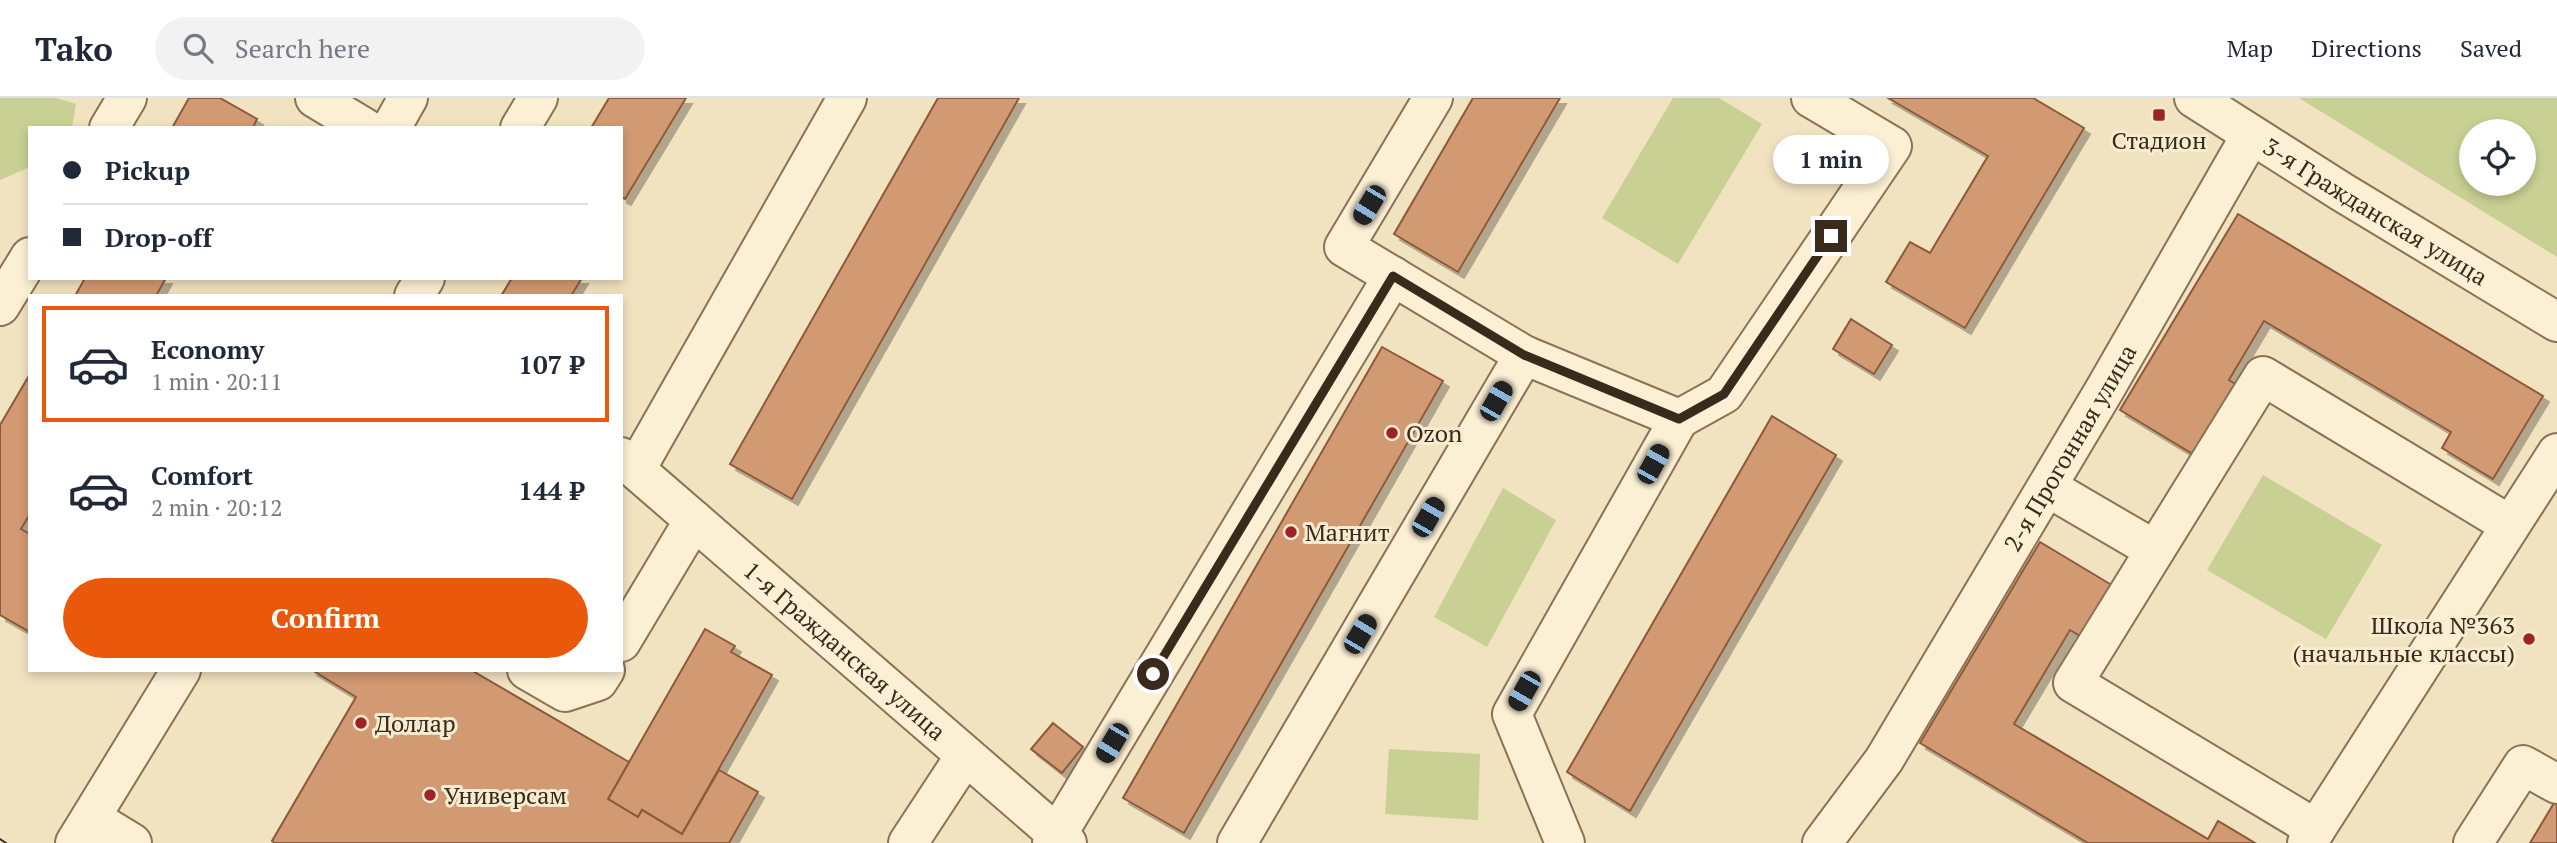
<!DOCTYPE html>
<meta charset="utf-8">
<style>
:root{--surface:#fff;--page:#f2f2f3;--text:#1f2937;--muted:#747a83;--line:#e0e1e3;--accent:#ea580c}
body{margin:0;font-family:"PT Serif",serif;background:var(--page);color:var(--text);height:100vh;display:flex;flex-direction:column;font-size:26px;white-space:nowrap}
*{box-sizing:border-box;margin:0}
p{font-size:23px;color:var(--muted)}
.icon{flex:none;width:38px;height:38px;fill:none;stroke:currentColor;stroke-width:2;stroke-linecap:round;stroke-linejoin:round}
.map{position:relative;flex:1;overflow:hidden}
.panel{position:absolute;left:28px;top:196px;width:595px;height:378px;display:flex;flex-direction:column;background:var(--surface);border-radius:0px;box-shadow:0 4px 10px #0003}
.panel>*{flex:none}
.top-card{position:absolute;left:28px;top:28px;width:595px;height:154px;border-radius:0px;box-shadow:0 4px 10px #0003;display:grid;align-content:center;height:154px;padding:0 35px;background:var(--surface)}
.tools{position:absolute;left:2459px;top:21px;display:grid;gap:14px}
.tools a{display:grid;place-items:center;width:77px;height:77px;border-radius:50%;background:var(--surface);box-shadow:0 4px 10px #0003;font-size:35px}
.end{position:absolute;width:32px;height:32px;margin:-16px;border:9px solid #3a2a1c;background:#fff;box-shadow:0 0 0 4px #fff}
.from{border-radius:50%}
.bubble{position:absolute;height:49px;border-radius:24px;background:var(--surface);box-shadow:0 4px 10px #0003;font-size:23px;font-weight:700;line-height:49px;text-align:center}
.car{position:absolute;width:21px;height:42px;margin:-21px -10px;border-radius:9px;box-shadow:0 0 5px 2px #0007;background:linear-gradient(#222 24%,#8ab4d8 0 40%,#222 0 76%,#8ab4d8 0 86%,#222 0)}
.top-card b{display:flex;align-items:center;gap:24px;height:66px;font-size:26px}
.top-card b+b{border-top:2px solid var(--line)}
.top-card i{width:18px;height:18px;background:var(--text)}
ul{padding:12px 0 0;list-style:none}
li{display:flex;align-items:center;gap:21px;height:116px;margin:0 14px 10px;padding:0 21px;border:4px solid transparent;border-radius:0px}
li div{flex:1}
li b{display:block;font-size:26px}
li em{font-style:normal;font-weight:700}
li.on{border-color:var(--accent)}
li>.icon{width:63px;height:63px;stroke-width:1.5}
.button{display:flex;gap:14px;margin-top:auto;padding:14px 35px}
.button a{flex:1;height:80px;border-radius:42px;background:var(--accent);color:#fff;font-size:28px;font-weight:700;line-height:80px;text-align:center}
header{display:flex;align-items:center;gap:42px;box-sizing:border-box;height:98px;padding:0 35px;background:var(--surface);border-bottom:2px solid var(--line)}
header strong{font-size:33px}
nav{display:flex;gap:38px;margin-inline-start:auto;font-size:24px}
.search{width:490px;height:63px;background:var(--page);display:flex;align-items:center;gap:18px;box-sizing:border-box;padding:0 24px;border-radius:38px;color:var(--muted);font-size:26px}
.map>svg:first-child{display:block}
.green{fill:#c9d093;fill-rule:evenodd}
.building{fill:#d29a73;stroke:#8c5a3b;stroke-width:2;filter:url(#shadow)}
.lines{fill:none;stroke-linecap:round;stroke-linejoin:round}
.minor-casing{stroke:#8b7256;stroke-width:42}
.minor{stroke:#fbefd4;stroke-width:38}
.tram{stroke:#3a2a1c;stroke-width:2}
.route{stroke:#3a2a1c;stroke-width:9}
.poi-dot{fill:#9f2224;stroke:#f8ecd0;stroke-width:2.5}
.labels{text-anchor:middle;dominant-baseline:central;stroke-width:6;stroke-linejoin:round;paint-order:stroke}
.poi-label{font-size:24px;fill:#3a2a1c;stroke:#f8ecd0;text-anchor:start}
.street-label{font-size:24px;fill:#3a2a1c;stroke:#f8ecd0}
</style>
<header>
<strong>Tako</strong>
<div class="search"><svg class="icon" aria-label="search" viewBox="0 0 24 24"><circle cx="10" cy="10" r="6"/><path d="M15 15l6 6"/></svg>Search here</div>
<nav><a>Map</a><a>Directions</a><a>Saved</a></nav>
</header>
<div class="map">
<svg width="2557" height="745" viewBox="0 0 2557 745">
<defs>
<filter id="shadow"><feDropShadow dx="6" dy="6" stdDeviation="0" flood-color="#0004"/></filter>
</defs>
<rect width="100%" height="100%" fill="#f1e2c0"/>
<g class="green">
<polygon points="0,0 56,0 76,6 72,30 30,30 30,69 0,82"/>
<polygon points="1673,0 1719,0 1762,26 1678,166 1602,120"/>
<path d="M 2299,0 L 2557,0 L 2557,159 ZM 2471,33 L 2524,33 L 2524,86 L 2471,86 Z"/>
<polygon points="2263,377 2382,447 2326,541 2207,472"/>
<polygon points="1503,390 1556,422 1487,549 1434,519"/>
<polygon points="1389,651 1480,656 1478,722 1385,716"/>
</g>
<g class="building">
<polygon points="189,0 220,0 257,21 253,30 172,30"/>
<polygon points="609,0 686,0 625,101 621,99 621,30 591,30"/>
<polygon points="938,0 1019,0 792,401 730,366"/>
<polygon points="1473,0 1560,0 1458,174 1394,136"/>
<polygon points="1888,0 2033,0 2084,30 1965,230 1886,184 1910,144 1930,155 1988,58"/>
<polygon points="2238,116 2543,298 2493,381 2442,350 2451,334 2264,223 2229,282 2243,291 2201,361 2120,312"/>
<polygon points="85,180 166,180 156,198 75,198"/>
<polygon points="512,180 582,180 571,198 501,198"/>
<polygon points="1851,221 1892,247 1874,276 1833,251"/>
<polygon points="1382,249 1443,283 1184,735 1123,700"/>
<polygon points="30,276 30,416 21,431 30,436 30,534 0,517 0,327"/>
<polygon points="1772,318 1836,357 1630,713 1567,674"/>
<polygon points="2040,444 2115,489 2085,541 2070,532 2014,626 2208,741 2218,723 2255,745 2088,745 1920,645"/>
<polygon points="705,531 735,548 731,554 772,577 682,736 642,712 638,719 608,701"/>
<polygon points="312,572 471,572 629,664 608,701 638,719 642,712 682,736 719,672 758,694 729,745 275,745 272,743 356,599"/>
<polygon points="1053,625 1083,649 1062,675 1031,651"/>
<polygon points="2557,700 2557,745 2530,745"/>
</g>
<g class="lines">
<defs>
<g id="minor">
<polyline points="315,0 365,30"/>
<polyline points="1433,0 1344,149 1524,257 1679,321 1512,616 1565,745"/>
<path id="s1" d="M 2194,0 L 2342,94 L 2557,224"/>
<polyline points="109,30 127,0"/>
<polyline points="391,30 408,0"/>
<polyline points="520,30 538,0"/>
<polyline points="414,198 425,180"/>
<polyline points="0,208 30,159"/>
<polyline points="1679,321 1724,296 1892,48 1811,0"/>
<path id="s2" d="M 621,359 L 1067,745"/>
<polyline points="636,371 847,0"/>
<polyline points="2047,389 2155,452"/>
<polyline points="621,544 694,422"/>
<polyline points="527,572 565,594 598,583 605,572"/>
<polyline points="91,720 132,745"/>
<polyline points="2316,731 2073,585 2263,278 2510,427"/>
<polyline points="75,745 181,572"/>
<polyline points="908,745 965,658"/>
<polyline points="1052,745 1393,178"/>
<polyline points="1237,745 1524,257"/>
<path id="s3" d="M 1822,745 L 1884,662 L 2105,291 L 2251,37"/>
<polyline points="2307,745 2557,355"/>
<polyline points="2473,745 2523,667 2557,686"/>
</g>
</defs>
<use href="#minor" class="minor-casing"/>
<use href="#minor" class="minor"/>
<polyline class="tram" points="0,741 6,745"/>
</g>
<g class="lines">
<polyline class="route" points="1153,576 1393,178 1524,257 1679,321 1724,296 1831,138"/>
</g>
<g class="poi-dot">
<rect x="2152" y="10" width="14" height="14" rx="3.5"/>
<circle cx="1392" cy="335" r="7"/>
<circle cx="1291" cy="434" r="7"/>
<circle cx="2529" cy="541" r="7"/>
<circle cx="361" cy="625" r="7"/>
<circle cx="430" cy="697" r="7"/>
</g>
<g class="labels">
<g class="poi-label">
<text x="2159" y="42" text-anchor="middle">Стадион</text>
<text x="1406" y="335">Ozon</text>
<text x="1305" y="434">Магнит</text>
<text x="2515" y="527" text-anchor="end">Школа №363<tspan x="2515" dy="28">(начальные классы)</tspan></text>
<text x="375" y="625">Доллар</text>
<text x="444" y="697">Универсам</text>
</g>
<g class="street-label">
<text stroke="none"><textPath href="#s1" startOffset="214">3-я Гражданская улица</textPath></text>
<text stroke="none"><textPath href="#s3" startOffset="467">2-я Прогонная улица</textPath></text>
<text stroke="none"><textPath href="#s2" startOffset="296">1-я Гражданская улица</textPath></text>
</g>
</g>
</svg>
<div class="tools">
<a><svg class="icon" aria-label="locate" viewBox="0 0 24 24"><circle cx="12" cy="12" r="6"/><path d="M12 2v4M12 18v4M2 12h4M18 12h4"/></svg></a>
</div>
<i class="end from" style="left:1153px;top:576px"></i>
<i class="end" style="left:1831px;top:138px"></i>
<div class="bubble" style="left:1773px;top:37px;width:116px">1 min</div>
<i class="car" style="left:1369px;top:107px;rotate:211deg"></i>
<i class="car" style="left:1496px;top:303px;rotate:30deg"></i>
<i class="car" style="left:1653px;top:366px;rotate:29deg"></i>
<i class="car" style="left:1428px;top:419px;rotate:30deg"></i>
<i class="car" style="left:1360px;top:536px;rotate:31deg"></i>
<i class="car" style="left:1524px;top:593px;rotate:210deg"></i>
<i class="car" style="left:1112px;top:645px;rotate:211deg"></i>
<div class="top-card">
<b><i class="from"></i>Pickup</b>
<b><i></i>Drop-off</b>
</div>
<section class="panel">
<ul>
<li class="on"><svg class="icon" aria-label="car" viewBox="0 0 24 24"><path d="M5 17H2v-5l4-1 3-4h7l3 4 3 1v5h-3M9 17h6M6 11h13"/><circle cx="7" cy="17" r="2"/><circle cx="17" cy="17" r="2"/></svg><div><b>Economy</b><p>1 min · 20:11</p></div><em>107 ₽</em></li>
<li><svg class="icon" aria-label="car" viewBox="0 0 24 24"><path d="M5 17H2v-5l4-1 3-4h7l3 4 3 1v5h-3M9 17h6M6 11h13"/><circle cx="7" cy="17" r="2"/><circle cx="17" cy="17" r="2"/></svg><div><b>Comfort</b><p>2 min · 20:12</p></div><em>144 ₽</em></li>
</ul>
<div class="button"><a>Confirm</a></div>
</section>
</div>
